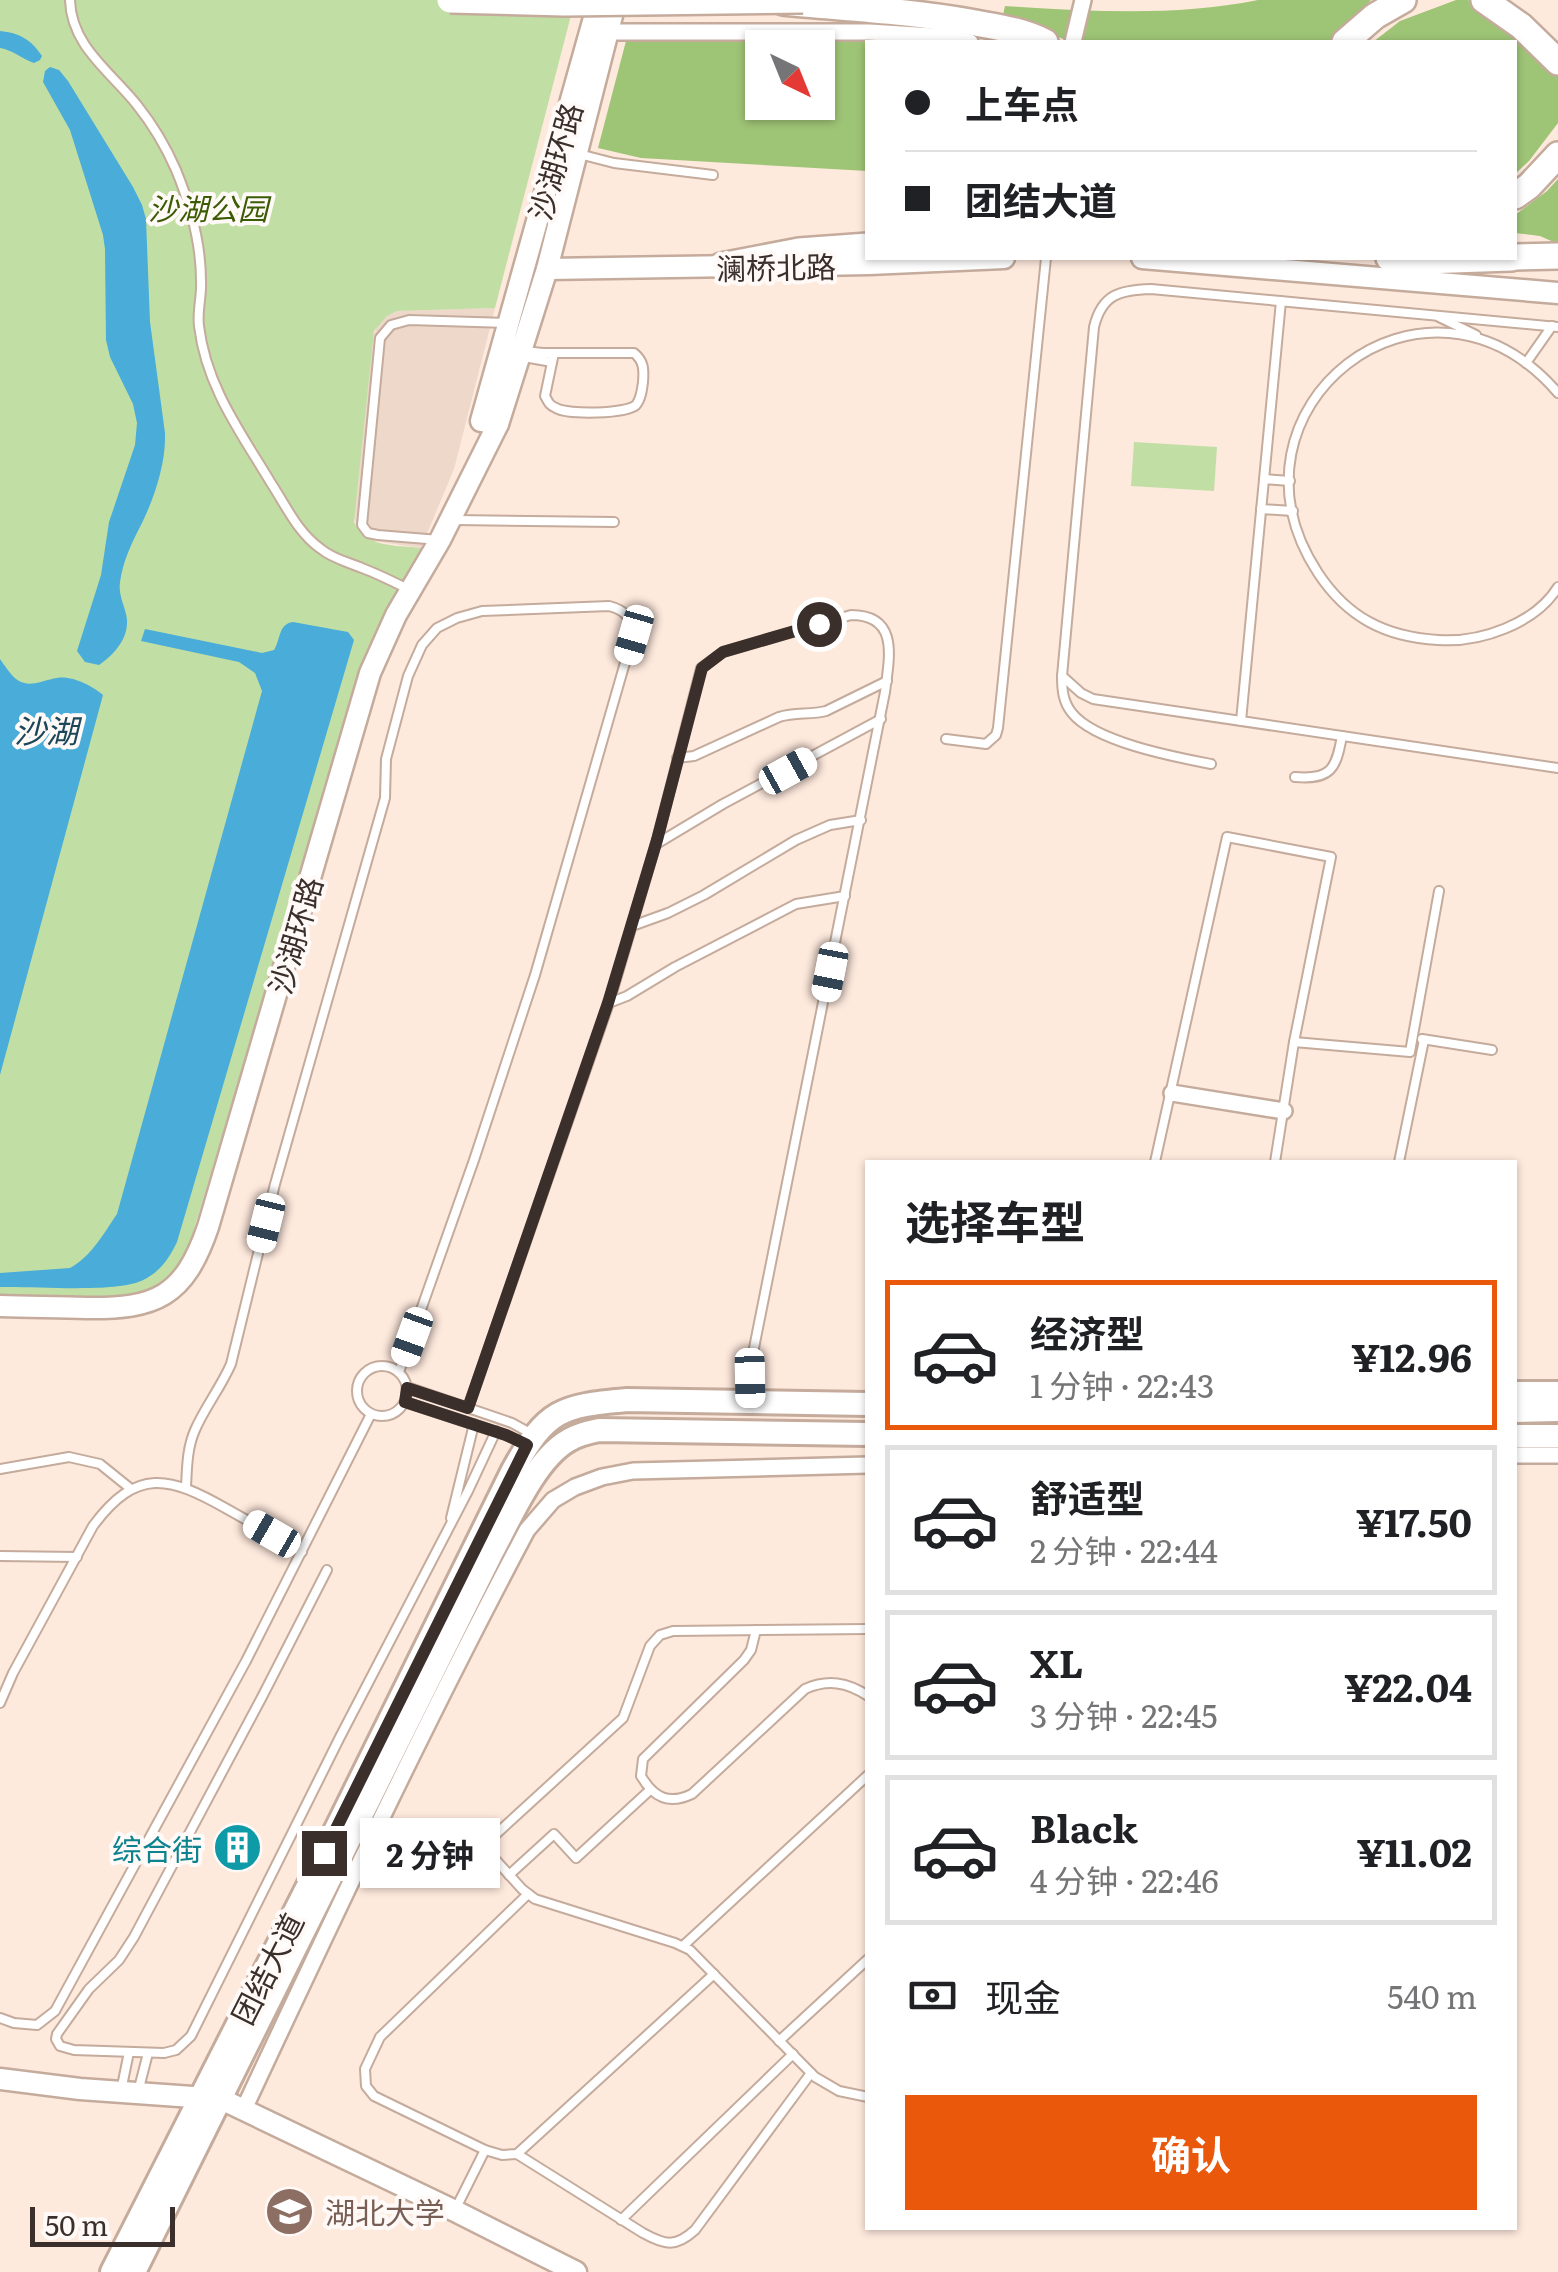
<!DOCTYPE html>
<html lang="zh">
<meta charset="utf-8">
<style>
:root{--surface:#fff;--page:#f2f2f2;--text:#202124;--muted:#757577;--line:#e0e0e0;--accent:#ea580c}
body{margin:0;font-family:Literata,"Noto Sans SC",serif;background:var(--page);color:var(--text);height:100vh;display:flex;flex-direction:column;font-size:38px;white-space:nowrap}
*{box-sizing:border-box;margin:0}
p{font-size:32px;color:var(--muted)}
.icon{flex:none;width:55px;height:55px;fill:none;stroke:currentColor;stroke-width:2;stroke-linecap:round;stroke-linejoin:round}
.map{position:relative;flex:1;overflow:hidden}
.panel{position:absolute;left:865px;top:1160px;width:652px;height:1070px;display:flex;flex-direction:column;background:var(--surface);border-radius:0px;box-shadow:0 2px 8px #0004}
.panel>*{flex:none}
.hud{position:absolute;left:865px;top:40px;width:652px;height:220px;border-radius:0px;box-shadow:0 2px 8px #0004;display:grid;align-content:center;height:220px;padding:0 40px;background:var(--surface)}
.needle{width:65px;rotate:137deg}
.tools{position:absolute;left:745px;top:30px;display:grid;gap:20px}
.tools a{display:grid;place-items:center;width:90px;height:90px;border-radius:0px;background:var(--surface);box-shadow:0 2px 8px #0004;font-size:50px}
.scale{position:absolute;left:30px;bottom:25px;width:145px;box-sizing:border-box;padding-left:10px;border:5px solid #3a2f2a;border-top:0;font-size:28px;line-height:35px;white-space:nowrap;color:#3a2f2a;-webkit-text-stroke:8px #fffaf7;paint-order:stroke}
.end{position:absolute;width:45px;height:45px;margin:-22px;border:12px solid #3a2f2a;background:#fff;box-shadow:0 0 0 5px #fff}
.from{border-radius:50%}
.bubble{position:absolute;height:70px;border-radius:0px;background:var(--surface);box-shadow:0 2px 8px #0004;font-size:32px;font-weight:700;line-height:70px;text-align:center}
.car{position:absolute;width:30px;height:60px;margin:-30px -15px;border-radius:12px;box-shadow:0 0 8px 2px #0007;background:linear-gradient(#fff 24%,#345 0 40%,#fff 0 76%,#345 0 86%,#fff 0)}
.hud b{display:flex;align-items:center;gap:35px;height:95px;font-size:38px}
.hud b+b{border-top:2px solid var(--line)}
.hud i{width:25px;height:25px;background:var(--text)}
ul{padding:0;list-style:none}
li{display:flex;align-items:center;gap:30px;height:150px;margin:0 20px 15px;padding:0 20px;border:5px solid var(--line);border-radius:0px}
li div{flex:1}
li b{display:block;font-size:38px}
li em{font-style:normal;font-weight:700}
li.on{border-color:var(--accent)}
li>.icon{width:90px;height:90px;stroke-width:1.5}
h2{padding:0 40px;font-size:45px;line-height:120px}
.pay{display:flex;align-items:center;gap:25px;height:110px;padding:0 40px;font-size:38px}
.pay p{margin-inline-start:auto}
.action{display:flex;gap:20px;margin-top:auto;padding:20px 40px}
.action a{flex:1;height:115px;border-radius:0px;background:var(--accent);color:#fff;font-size:40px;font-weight:700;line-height:115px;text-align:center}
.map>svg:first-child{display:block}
.industrial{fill:#edd8ca}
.green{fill:#c1dfa5}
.forest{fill:#9ec476;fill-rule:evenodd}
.water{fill:#49acd9}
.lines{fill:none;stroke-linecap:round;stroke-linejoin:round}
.service-casing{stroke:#c4ab9c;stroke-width:12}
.minor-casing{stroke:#c4ab9c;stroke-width:20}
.tertiary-casing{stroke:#c4ab9c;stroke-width:25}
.secondary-casing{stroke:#c4ab9c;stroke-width:28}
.primary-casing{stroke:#c4ab9c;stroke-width:30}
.service{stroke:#fff;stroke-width:8}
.minor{stroke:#fff;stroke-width:15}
.tertiary{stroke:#fff;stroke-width:20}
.secondary{stroke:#fff;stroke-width:22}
.primary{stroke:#fff;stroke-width:25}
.primary-bridge-casing{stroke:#c4ab9c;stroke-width:30;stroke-linecap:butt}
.primary-bridge{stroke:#fff;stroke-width:25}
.route{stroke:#3a2f2a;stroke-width:12}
.labels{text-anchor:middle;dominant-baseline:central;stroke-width:8;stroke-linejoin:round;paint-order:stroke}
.street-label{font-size:30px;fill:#3a2f2a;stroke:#fffaf7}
.park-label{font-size:30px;font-style:italic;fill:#3b5c04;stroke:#fffaf7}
.culture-label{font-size:30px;fill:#0d838f;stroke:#fffaf7;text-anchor:end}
.education-label{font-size:30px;fill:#785e54;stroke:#fffaf7;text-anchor:start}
.water-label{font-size:32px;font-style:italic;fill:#1c4659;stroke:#fffaf7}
</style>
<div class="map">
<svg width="1558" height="2272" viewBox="0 0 1558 2272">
<rect width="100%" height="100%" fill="#fee9dd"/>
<polygon class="industrial" points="495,308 454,469 421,548 368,540 358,532 354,518 373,336 377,326 387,316 397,311"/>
<g class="green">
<path d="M 0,0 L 575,0 L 495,308 L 397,311 L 387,316 L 374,331 L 354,522 C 365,548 396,545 421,548 L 384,618 L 361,670 L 189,1246 L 177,1270 L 165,1281 L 151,1291 L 129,1299 L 0,1297 Z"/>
<polygon points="1134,442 1217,447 1214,491 1131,486"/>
</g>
<g class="forest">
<path d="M 1258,0 L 1371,0 L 1331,42 L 1071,42 L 1003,15 L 1005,6 C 1089,11 1174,17 1258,0 Z"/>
<polygon points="1456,0 1468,0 1486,12 1558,74 1558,123 1529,161 1515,174 1515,42 1373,42 1400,21"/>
<path d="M 626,41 L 884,42 L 868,42 L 867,171 L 641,158 L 598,148 ZM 762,48 L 818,48 L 818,102 L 762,102 Z"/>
<polygon points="1558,179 1558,244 1540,236 1515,233 1515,215 1547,191"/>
</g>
<g class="water">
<path d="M 0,31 C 19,33 31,39 42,56 L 40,60 L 34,63 C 22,59 13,50 0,48 Z"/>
<path d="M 50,67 L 59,70 L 68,81 L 133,187 L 142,205 L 146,219 L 150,322 L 165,433 C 166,463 155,496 142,523 C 132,542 123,561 120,582 C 118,597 126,607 127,620 C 128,640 113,655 99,665 L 85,662 L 77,651 L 101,575 L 109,522 L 135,445 L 137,423 L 133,404 L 110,357 L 106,340 L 105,249 L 103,235 L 70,130 L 43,82 L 45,71 Z"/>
<path d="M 293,622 L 348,632 L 354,640 L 177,1242 C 169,1259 159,1273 141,1281 C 113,1293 34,1286 0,1287 L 0,1273 L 70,1268 C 91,1257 104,1233 117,1214 L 262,691 L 255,673 L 239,662 L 141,641 L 145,629 L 262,653 L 274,650 C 281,639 278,624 293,622 Z"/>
<path d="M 0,659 C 5,666 10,674 16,679 C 29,689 43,680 57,678 C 71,675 93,686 103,695 L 0,1075 Z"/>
</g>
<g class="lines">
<defs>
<g id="service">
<path d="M 70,0 C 71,46 111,72 137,105 C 153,125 166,147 176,170 C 190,204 201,244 201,281 C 202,296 197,311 199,326 C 206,386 241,433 271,483 C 286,506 298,533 321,549 C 333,559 348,562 362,568 C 378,574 394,582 410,590"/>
<polyline points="579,154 614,163 713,175"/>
<polyline points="1439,317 1476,335"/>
<path d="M 524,351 L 543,353 L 634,353 C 644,361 644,370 643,382 C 642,390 641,399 636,405 C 626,414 568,415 556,408 C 549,405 549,403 545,396 L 554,353"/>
<polyline points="524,357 552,362"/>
<polyline points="1526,363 1552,326"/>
<path d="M 1558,393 C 1425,239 1210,409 1318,573 C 1347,617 1385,637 1438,640 C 1480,643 1535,624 1558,587"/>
<polyline points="1264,479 1290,481"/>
<polyline points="1261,509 1293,511"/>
<polyline points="454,520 614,522"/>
<polyline points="439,540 378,535 368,533 362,525 380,338 391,325 409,320 508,323"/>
<polyline points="1062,676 1081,693 1093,699 1558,768"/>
<polyline points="1241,721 1281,301"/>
<polyline points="946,739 986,744 996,735 998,728 1046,258"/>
<path d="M 677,758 L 694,756 L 779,717 C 795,712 810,715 826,711 L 887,681"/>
<path d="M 1211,764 C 1175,757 1095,742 1072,713 C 1063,702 1062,690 1062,676 L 1094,327 C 1102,294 1120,290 1151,289 L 1558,327"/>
<path d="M 1295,777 C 1331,780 1336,769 1342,736"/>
<polyline points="658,843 723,804 881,719"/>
<polyline points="632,926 668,913 704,895 796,840 830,825 861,820"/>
<polyline points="609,1003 627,996 675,967 796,904 845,896"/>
<polyline points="1422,1039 1492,1050"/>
<polyline points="1294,1042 1410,1052 1439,891"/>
<polyline points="1155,1162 1227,837 1331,857 1294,1042 1275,1162"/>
<polyline points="1399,1162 1424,1040"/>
<circle cx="382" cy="1391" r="25"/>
<polyline points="407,1387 512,1423 530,1433"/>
<polyline points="405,1402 506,1435 523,1443"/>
<path d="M 468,1408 L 609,1003 L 657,840 L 701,668 L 723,652 L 851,615 C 900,615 889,659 885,692 L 753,1353 L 751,1401"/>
<polyline points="0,1469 69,1457 100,1464 131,1489"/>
<path d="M 186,1487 C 187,1468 187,1448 195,1430 C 205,1407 221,1387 231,1364 L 275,1184 L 385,798 L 386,759 L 408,676 L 422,645 L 437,628 L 457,618 L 482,611 L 609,606 C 626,610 632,619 633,635 L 535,975 L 474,1160 L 399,1372"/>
<polyline points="451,1518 474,1424"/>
<polyline points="0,1556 77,1557"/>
<polyline points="327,1570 262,1697 134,1937 119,1960 89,1989 57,2034 56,2039 60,2046 74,2050 164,2053 176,2050 191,2036 340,1737 468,1491 496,1431"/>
<polyline points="868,1629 673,1631 660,1635 650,1646 623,1718 483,1846 522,1889 535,1899 675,1943 690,1950 815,2077 839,2091 868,2097"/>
<path d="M 756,1630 L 751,1650 L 744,1660 L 643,1759 L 641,1776 C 654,1798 669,1805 692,1794 L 805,1689 C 828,1679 847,1682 868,1696"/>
<path d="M 0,1703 L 13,1673 L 93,1526 C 137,1467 169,1476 227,1509 C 252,1523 277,1537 302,1552"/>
<polyline points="509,1875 554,1834 576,1858 650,1790"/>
<polyline points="528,1894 380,2037 365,2069 366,2086 374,2096 485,2150 502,2155 517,2154 714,1974"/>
<polyline points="683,1946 868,1775"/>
<polyline points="0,2018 14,2023 37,2025 55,2011 246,1661 371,1414"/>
<polyline points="779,2041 868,1959"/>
<polyline points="121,2091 129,2052"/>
<polyline points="138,2092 148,2053"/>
<path d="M 517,2154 L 643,2233 C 665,2245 675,2248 695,2230 L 811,2073"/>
<polyline points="456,2208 485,2150"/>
<polyline points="621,2220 793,2054"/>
</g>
<g id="minor">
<polyline points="607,32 869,32 949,37 970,42"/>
<polyline points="1073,42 1083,0"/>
<polyline points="1172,1093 1284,1111"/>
<polyline points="1515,1455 1558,1455"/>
<path d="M 244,2109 C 335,1914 426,1720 527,1530 L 553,1500 L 575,1487 L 602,1477 L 633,1471 L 868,1465"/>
</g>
<g id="tertiary">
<polyline points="599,0 481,421 498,424 547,269 616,0"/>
<polyline points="1142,258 1558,293"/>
<polyline points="764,266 869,264 1004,258"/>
<polyline points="547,269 735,266"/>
<path d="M 0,1306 C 29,1307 57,1307 86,1308 C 156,1309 184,1297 208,1227 L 370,673 L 396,615 L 440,540 L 498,424"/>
<polyline points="0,2079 80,2089 221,2099 455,2211 576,2272"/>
</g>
<g id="secondary">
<polyline points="1515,1393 1558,1393"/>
<polyline points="1515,1411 1558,1410"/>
<polyline points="1515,1436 1558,1436"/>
<path d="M 112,2272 L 307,1888 L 513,1470 C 547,1409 561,1406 627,1400 L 868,1404"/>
<path d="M 134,2272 L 492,1552 C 510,1519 535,1459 569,1440 C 579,1434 589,1432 599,1430 L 868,1434"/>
</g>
<g id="primary">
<polyline points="1484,0 1521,26 1558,62"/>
<path d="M 783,2 C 845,8 908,11 970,22 C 996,27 1022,30 1045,42"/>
<polyline points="1345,42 1375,16 1403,0"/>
<polyline points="1515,196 1529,186 1558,155"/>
<polyline points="1515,257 1558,256"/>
<polyline points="1389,258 1424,261 1511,258"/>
<polyline points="721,266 799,251 868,246"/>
</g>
</defs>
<use href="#service" class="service-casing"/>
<use href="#minor" class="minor-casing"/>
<use href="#tertiary" class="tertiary-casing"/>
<use href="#secondary" class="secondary-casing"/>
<use href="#primary" class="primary-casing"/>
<use href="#service" class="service"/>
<use href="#minor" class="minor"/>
<use href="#tertiary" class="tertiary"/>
<use href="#secondary" class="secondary"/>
<use href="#primary" class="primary"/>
<defs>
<polyline id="primary-bridge" points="450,0 564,3 803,0"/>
</defs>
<use href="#primary-bridge" class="primary-bridge-casing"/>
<use href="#primary-bridge" class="primary-bridge"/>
</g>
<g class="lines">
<polyline class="route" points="324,1853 527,1445 506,1435 405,1402 407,1388 468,1408 608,1003 657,840 702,668 723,652 819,624"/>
</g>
<defs>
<symbol id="building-disc" viewBox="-11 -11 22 22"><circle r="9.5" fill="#0f9aa8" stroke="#fffaf7"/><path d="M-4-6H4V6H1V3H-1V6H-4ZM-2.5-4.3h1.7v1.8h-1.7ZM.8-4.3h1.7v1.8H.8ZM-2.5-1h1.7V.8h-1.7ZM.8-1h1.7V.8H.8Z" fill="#fff"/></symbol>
<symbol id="university-disc" viewBox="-11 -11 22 22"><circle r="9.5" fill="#8d6e63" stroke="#fffaf7"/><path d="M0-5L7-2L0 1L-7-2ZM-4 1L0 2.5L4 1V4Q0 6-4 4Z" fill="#fff"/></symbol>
</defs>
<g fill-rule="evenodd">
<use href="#building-disc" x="210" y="1820" width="55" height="55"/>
<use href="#university-disc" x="262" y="2184" width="55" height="55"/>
</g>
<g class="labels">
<g class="street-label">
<text transform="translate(554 161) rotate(-74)">沙湖环路</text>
<text transform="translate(776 266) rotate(-1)">澜桥北路</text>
<text transform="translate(294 935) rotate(-74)">沙湖环路</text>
<text transform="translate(266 1968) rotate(-63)">团结大道</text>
</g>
<g class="park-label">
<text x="208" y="207">沙湖公园</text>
</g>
<g class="culture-label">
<text x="202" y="1848">综合街</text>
</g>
<g class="education-label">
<text x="325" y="2211">湖北大学</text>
</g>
<g class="water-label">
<text x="46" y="729">沙湖</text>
</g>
</g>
</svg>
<div class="tools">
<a><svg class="needle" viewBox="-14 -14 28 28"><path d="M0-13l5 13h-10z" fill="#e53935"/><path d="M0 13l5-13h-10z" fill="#757577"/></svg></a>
</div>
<div class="scale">50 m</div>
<i class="end from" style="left:819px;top:624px"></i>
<i class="end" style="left:324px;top:1853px"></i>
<div class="bubble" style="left:360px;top:1818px;width:140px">2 分钟</div>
<i class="car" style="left:634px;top:635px;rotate:196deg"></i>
<i class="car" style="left:788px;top:771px;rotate:61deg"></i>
<i class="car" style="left:830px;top:972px;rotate:191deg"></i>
<i class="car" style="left:266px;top:1223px;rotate:194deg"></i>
<i class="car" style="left:412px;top:1337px;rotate:200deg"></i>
<i class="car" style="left:750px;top:1378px;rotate:179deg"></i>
<i class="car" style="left:272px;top:1534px;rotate:300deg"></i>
<div class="hud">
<b><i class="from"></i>上车点</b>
<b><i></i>团结大道</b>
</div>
<section class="panel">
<h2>选择车型</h2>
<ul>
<li class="on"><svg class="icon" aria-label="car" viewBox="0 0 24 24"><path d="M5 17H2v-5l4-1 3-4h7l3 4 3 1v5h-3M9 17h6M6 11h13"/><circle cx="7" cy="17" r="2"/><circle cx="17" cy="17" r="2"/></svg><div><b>经济型</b><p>1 分钟 · 22:43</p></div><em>¥12.96</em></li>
<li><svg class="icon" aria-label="car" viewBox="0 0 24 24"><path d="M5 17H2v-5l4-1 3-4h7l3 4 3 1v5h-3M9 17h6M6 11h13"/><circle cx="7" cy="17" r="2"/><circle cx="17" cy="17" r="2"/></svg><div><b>舒适型</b><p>2 分钟 · 22:44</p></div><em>¥17.50</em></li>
<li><svg class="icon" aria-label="car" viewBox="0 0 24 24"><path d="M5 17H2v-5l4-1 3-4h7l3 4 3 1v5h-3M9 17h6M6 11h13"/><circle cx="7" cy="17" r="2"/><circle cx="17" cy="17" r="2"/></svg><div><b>XL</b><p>3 分钟 · 22:45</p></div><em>¥22.04</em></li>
<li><svg class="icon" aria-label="car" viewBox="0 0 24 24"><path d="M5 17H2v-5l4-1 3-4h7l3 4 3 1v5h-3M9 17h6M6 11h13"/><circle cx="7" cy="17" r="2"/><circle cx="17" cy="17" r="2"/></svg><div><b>Black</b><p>4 分钟 · 22:46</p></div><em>¥11.02</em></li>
</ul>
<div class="pay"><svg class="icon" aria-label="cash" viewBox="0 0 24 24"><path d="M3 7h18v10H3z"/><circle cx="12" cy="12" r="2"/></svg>现金<p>540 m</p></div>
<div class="action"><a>确认</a></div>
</section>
</div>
